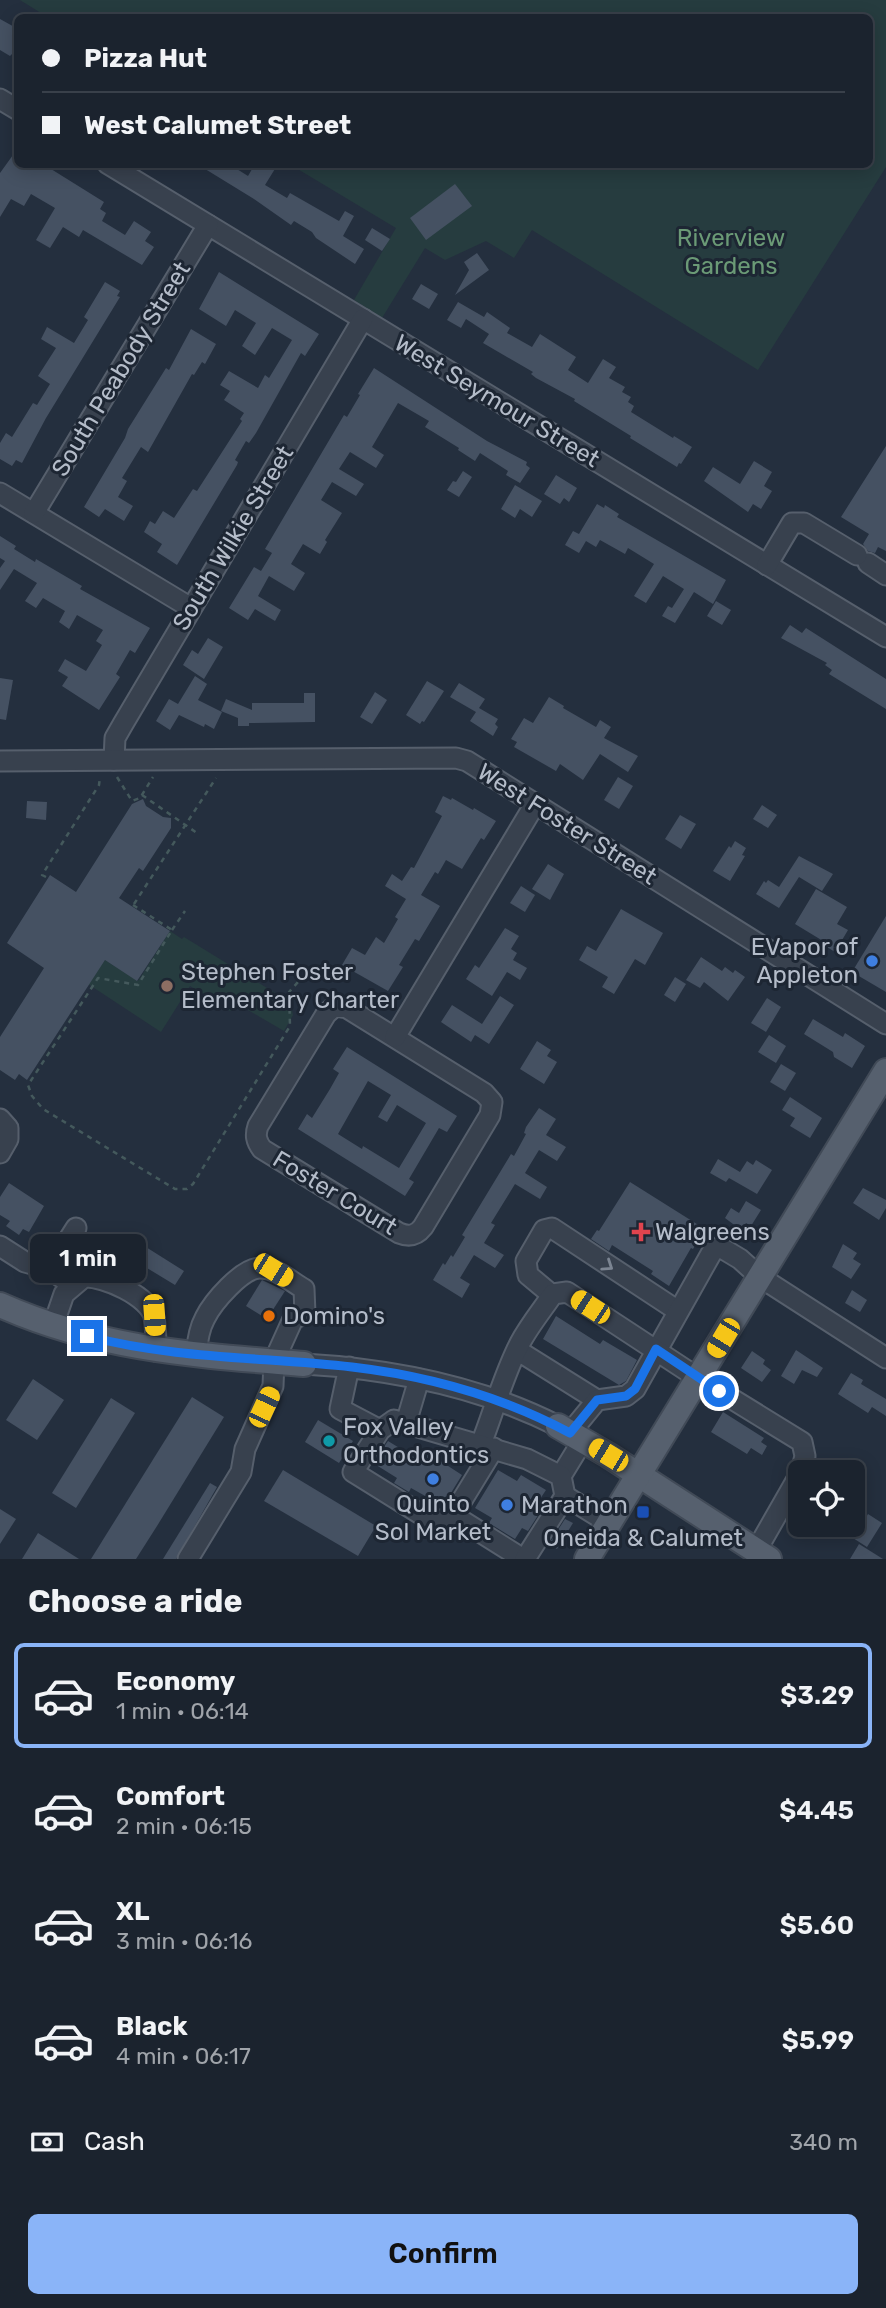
<!DOCTYPE html>
<meta charset="utf-8">
<style>
:root{--surface:#1b232e;--page:#242b36;--text:#f1f3f6;--muted:#a0a4aa;--line:#39404a;--accent:#8ab4f8}
body{margin:0;font-family:Rubik,sans-serif;background:var(--page);color:var(--text);height:100vh;display:flex;flex-direction:column;font-size:26px;white-space:nowrap}
*{box-sizing:border-box;margin:0}
p{font-size:23px;color:var(--muted)}
.icon{flex:none;width:38px;height:38px;fill:none;stroke:currentColor;stroke-width:2;stroke-linecap:round;stroke-linejoin:round}
.map{position:relative;height:1559px;overflow:hidden}
.details{display:flex;flex-direction:column;background:var(--surface);flex:1}
.details>*{flex:none}
.hud{position:absolute;left:14px;top:14px;width:859px;height:154px;border-radius:10px;box-shadow:0 4px 18px #0003,0 0 0 2px var(--line);display:grid;align-content:center;height:154px;padding:0 28px;background:var(--surface)}
.fabs{position:absolute;left:788px;top:1460px;display:grid;gap:14px}
.fabs a{display:grid;place-items:center;width:77px;height:77px;border-radius:10px;background:var(--surface);box-shadow:0 4px 18px #0003,0 0 0 2px var(--line);font-size:35px}
.end{position:absolute;width:32px;height:32px;margin:-16px;border:9px solid #1a73e8;background:#fff;box-shadow:0 0 0 4px #fff}
.from{border-radius:50%}
.bubble{position:absolute;height:49px;border-radius:10px;background:var(--surface);box-shadow:0 4px 18px #0003,0 0 0 2px var(--line);font-size:23px;font-weight:600;line-height:49px;text-align:center}
.car{position:absolute;width:21px;height:42px;margin:-21px -10px;border-radius:9px;box-shadow:0 0 5px 2px #0007;background:linear-gradient(#f5c518 24%,#345 0 40%,#f5c518 0 76%,#345 0 86%,#f5c518 0)}
.hud b{display:flex;align-items:center;gap:24px;height:66px;font-size:26px}
.hud b+b{border-top:2px solid var(--line)}
.hud i{width:18px;height:18px;background:var(--text)}
ul{padding:0;list-style:none}
li{display:flex;align-items:center;gap:21px;height:105px;margin:0 14px 10px;padding:0 14px;border:4px solid transparent;border-radius:10px}
li div{flex:1}
li b{display:block;font-size:26px}
li em{font-style:normal;font-weight:600}
li.active{border-color:var(--accent)}
li>.icon{width:63px;height:63px;stroke-width:1.5}
h2{padding:0 28px;font-size:32px;line-height:84px}
.pay{display:flex;align-items:center;gap:18px;height:77px;padding:0 28px;font-size:26px}
.pay p{margin-inline-start:auto}
.cta{display:flex;gap:14px;margin-top:auto;padding:14px 28px}
.cta a{flex:1;height:80px;border-radius:10px;background:var(--accent);color:#111;font-size:28px;font-weight:600;line-height:80px;text-align:center}
.map>svg:first-child{display:block}
.green{fill:#263c3f}
.building{fill:#455162;fill-rule:evenodd}
.lines{fill:none;stroke-linecap:round;stroke-linejoin:round}
.minor-casing{stroke:#565f6c;stroke-width:23}
.major-casing{stroke:#414a57;stroke-width:28}
.path{stroke:#44595c;stroke-width:2.5;stroke-dasharray:5 5;stroke-linecap:butt}
.minor{stroke:#38414e;stroke-width:19}
.major{stroke:#56606e;stroke-width:24}
.oneway{stroke:#7c8592}
.route{stroke:#1a73e8;stroke-width:9}
.shop-dot{fill:#3f7fe0;stroke:#1d2633;stroke-width:2.5}
.education-dot{fill:#8d6e63;stroke:#1d2633;stroke-width:2.5}
.health-dot{fill:#e0444e;stroke:#1d2633;stroke-width:2.5}
.food-dot{fill:#e8710a;stroke:#1d2633;stroke-width:2.5}
.culture-dot{fill:#0f9aa8;stroke:#1d2633;stroke-width:2.5}
.transit-dot{fill:#1a4fb4;stroke:#1d2633;stroke-width:2.5}
.labels{text-anchor:middle;dominant-baseline:central;stroke-width:6;stroke-linejoin:round;paint-order:stroke}
.park-label{font-size:24px;fill:#6b9a76;stroke:#1d2633}
.street-label{font-size:24px;fill:#b4bcc9;stroke:#1d2633}
.poi-label{font-size:24px;fill:#b4bcc9;stroke:#1d2633;text-anchor:start}
</style>
<div class="map">
<svg width="886" height="1559" viewBox="0 0 886 1559">
<rect width="100%" height="100%" fill="#242f3e"/>
<g class="green">
<polygon points="20,0 886,0 886,167 758,370 532,230 514,258 486,241 445,260 425,248 382,318 354,300 396,228 291,165 870,164 870,18 49,18"/>
<polygon points="170,931 182,939 184,937 290,1002 293,1015 284,1031 241,1006 230,1011 190,986 161,1032 88,984 105,960 138,981"/>
</g>
<g class="building">
<polygon points="0,19 18,29 18,57 12,54 10,56 0,50"/>
<polygon points="18,148 18,164 43,164 104,202 100,209 106,213 102,221 125,235 134,221 151,232 145,241 154,247 142,265 83,230 79,237 63,227 50,248 36,240 55,208 31,194 24,206 11,199 0,217 0,173"/>
<polygon points="197,164 229,164 248,176 255,164 278,164 265,185 287,198 290,193 339,221 345,211 354,216 343,236 364,249 355,264 316,238 312,232 294,221 291,225 254,199"/>
<polygon points="455,184 472,206 426,240 410,218"/>
<polygon points="372,228 390,239 382,251 365,240"/>
<polygon points="477,253 489,270 455,295 469,270 464,262"/>
<polygon points="219,272 319,334 305,356 301,353 256,433 249,443 246,441 235,460 238,462 237,465 177,565 157,552 162,544 144,532 150,521 155,524 163,511 174,518 193,489 197,491 242,421 240,419 244,413 224,400 230,391 220,385 229,371 258,388 265,375 269,378 292,340 272,328 255,355 242,346 256,323 235,310 226,326 199,309"/>
<polygon points="105,282 120,291 117,296 120,297 46,418 22,463 16,460 12,466 0,459 0,443 6,433 12,437 33,403 37,405 50,384 38,376 56,348 41,339 47,327 74,343 88,320 84,317"/>
<polygon points="421,284 438,294 429,309 412,299"/>
<polygon points="458,302 484,317 487,312 510,328 507,333 532,347 540,334 576,357 568,370 588,383 603,359 616,367 609,378 625,387 622,392 631,397 628,402 634,406 631,412 673,438 674,436 692,447 681,464 679,463 677,467 630,438 631,436 574,401 575,399 536,378 531,374 533,372 483,343 489,334 466,319 461,328 447,320"/>
<polygon points="191,329 216,344 205,364 202,362 194,375 192,374 148,452 141,447 122,478 127,481 118,497 133,506 124,521 105,509 99,517 84,507 125,438 128,429 166,368 169,370"/>
<polygon points="374,368 487,441 527,462 526,465 530,468 520,483 506,475 508,471 480,453 475,461 458,450 459,448 425,427 429,421 398,403 372,447 384,455 376,468 350,452 339,469 364,484 356,496 332,482 321,500 342,513 325,540 327,542 320,554 303,544 291,564 305,573 294,591 269,576 258,596 281,610 275,621 255,609 248,620 229,608 254,567 261,571 272,553 265,549 344,415 347,417 360,395 358,394"/>
<polygon points="886,446 886,551 878,547 875,553 868,551 863,544 869,534 841,517"/>
<polygon points="754,461 772,472 764,486 772,491 761,509 753,504 748,512 704,481 713,467 740,484"/>
<polygon points="463,471 472,477 459,497 447,490 453,481 456,482"/>
<polygon points="556,475 577,488 569,502 564,498 560,504 544,494"/>
<polygon points="515,485 542,501 532,517 520,509 515,518 501,509"/>
<polygon points="597,504 604,508 605,505 619,514 617,517 726,580 713,604 694,592 675,623 662,616 668,606 672,608 684,589 663,576 646,603 634,596 654,564 628,548 625,554 600,540 596,547 586,541 579,553 565,545 573,531 579,534"/>
<polygon points="0,536 16,546 14,549 35,562 36,559 82,586 80,589 150,628 135,653 130,650 116,674 120,677 99,710 62,686 68,677 58,671 65,659 86,671 102,645 96,641 103,630 77,615 69,629 59,622 65,611 43,598 36,608 25,601 37,583 14,569 0,590 0,568 5,561 0,558"/>
<polygon points="716,601 731,610 722,625 707,616"/>
<polygon points="790,625 802,633 806,628 886,679 886,709 829,674 832,670 825,665 827,663 781,638"/>
<polygon points="208,638 223,647 204,679 183,665 192,650 198,654"/>
<polygon points="195,676 207,684 198,700 222,712 214,729 205,724 204,727 179,715 170,730 156,721 169,699 178,704"/>
<polygon points="0,678 13,680 6,720 0,719"/>
<polygon points="427,681 444,691 424,722 422,721 420,724 406,715"/>
<polygon points="459,683 485,699 479,708 498,719 495,724 498,727 493,736 470,721 476,712 450,697"/>
<polygon points="375,692 387,700 372,724 360,717"/>
<polygon points="304,693 315,693 315,722 249,723 249,726 238,726 238,718 221,711 226,699 252,710 252,703 304,703"/>
<polygon points="549,697 564,706 563,708 596,727 600,720 611,727 604,738 638,756 628,772 600,754 583,780 560,764 556,771 514,747 517,742 511,739 524,718 533,723"/>
<polygon points="618,777 633,786 619,809 604,800"/>
<polygon points="443,796 451,800 452,798 473,810 474,808 496,821 484,840 481,838 462,869 446,860 438,874 435,872 421,895 440,906 419,941 415,939 399,965 403,967 388,991 342,965 352,948 365,955 376,937 384,943 398,919 395,917 406,899 385,886 392,874 402,881 411,867 414,868 442,816 435,812"/>
<polygon points="143,799 146,806 163,817 171,818 171,828 143,871 139,868 119,898 170,931 137,981 105,960 27,1080 19,1074 15,1080 0,1070 0,1037 44,968 7,943 50,875 76,892 132,804"/>
<polygon points="27,801 47,802 46,820 26,818"/>
<polygon points="762,805 777,815 768,828 753,819"/>
<polygon points="680,815 696,824 681,849 665,839"/>
<polygon points="735,841 746,848 742,855 745,856 730,881 713,871 729,846 731,848"/>
<polygon points="799,856 833,874 822,891 799,877 779,908 756,894 764,881 766,883 768,880 779,887"/>
<polygon points="548,864 564,874 550,900 532,889"/>
<polygon points="521,886 535,895 525,912 510,903"/>
<polygon points="816,889 847,907 837,924 848,930 835,952 822,944 823,941 795,924"/>
<polygon points="621,909 663,933 645,965 635,959 614,994 602,987 608,977 579,960 587,946 596,951"/>
<polygon points="886,916 886,992 852,972"/>
<polygon points="505,928 519,936 511,949 517,953 513,960 527,968 520,980 507,972 492,996 466,979 475,965 479,968"/>
<polygon points="701,957 722,971 725,967 733,973 735,970 745,977 728,1001 704,982 700,988 686,980"/>
<polygon points="675,977 686,984 675,1002 664,995"/>
<polygon points="500,996 514,1005 489,1044 475,1035 471,1042 441,1022 452,1005 482,1024"/>
<polygon points="767,998 781,1007 766,1032 751,1023"/>
<polygon points="813,1019 843,1037 845,1033 865,1046 852,1068 834,1057 833,1052 804,1034"/>
<polygon points="769,1035 786,1046 776,1063 758,1052"/>
<polygon points="537,1041 551,1050 547,1056 557,1062 544,1084 520,1069"/>
<path d="M 347,1047 L 457,1116 L 447,1132 L 439,1128 L 409,1179 L 414,1182 L 405,1196 L 298,1129 L 307,1114 L 312,1118 L 330,1089 L 339,1073 L 333,1069 ZM 368,1081 L 391,1095 L 378,1117 L 387,1122 L 397,1105 L 426,1123 L 399,1168 L 363,1146 L 362,1149 L 338,1134 Z"/>
<polygon points="781,1064 796,1073 785,1091 770,1082"/>
<polygon points="790,1097 822,1118 810,1138 790,1126 795,1118 782,1110"/>
<polygon points="539,1108 556,1119 546,1135 566,1147 557,1161 539,1150 525,1173 547,1187 540,1199 515,1184 491,1223 495,1225 484,1243 504,1255 495,1268 474,1255 460,1278 470,1284 462,1298 433,1280 443,1263 445,1265 451,1255 453,1257 465,1237 462,1235 511,1154 514,1156 526,1134 524,1133 526,1127"/>
<polygon points="718,1159 740,1172 747,1161 753,1165 756,1160 772,1170 757,1194 729,1178 726,1182 710,1173"/>
<polygon points="630,1182 700,1226 699,1228 704,1231 693,1249 691,1248 669,1286 651,1274 653,1271 612,1245 609,1251 591,1239 597,1230 599,1231"/>
<polygon points="9,1183 44,1206 29,1232 23,1229 19,1235 6,1226 10,1221 0,1215 0,1197"/>
<polygon points="863,1188 886,1200 886,1208 879,1220 853,1203"/>
<polygon points="746,1201 761,1210 751,1226 746,1223 741,1230 725,1218 731,1208 739,1213"/>
<polygon points="130,1237 184,1271 175,1285 142,1265 140,1269 118,1256"/>
<polygon points="843,1244 857,1253 853,1259 861,1264 851,1279 832,1267"/>
<polygon points="262,1280 285,1291 267,1319 246,1306"/>
<polygon points="852,1290 867,1300 860,1312 845,1303"/>
<polygon points="556,1316 600,1344 603,1340 637,1360 626,1381 619,1385 543,1339"/>
<polygon points="796,1350 823,1368 817,1377 802,1370 794,1384 781,1376"/>
<polygon points="752,1351 765,1360 763,1364 771,1370 762,1382 741,1368"/>
<polygon points="851,1373 863,1380 861,1384 886,1399 886,1416 872,1407 868,1413 838,1394"/>
<polygon points="33,1379 64,1400 37,1440 6,1420"/>
<polygon points="192,1397 224,1417 157,1526 136,1559 91,1559"/>
<polygon points="111,1398 135,1413 76,1508 52,1493"/>
<polygon points="723,1412 764,1438 761,1442 767,1446 762,1455 751,1448 747,1454 711,1432"/>
<polygon points="318,1420 353,1441 339,1463 305,1442"/>
<polygon points="388,1441 419,1460 425,1451 462,1475 443,1506 411,1488 409,1492 394,1483 397,1478 373,1463"/>
<polygon points="283,1470 376,1526 358,1556 264,1501"/>
<polygon points="498,1470 517,1481 521,1475 546,1490 538,1502 544,1506 528,1531 522,1528 515,1539 489,1523 492,1518 475,1508"/>
<polygon points="210,1483 217,1487 176,1559 163,1559"/>
<polygon points="0,1509 16,1519 0,1544"/>
<polygon points="868,1514 882,1523 867,1547 831,1524 852,1524 852,1518 862,1524"/>
<polygon points="565,1519 573,1523 557,1549 549,1544"/>
<polygon points="38,1533 79,1559 22,1559"/>
<polygon points="859,1544 883,1559 850,1559"/>
</g>
<g class="lines">
<defs>
<g id="minor">
<polyline points="0,99 18,110"/>
<polyline points="108,164 886,637"/>
<polyline points="0,493 191,608"/>
<polyline points="34,513 208,225"/>
<polyline points="868,563 886,575"/>
<polyline points="767,565 792,523 804,523 857,555"/>
<polyline points="114,760 115,738 123,724 363,319"/>
<polyline points="0,761 456,758 467,761 886,1024"/>
<path d="M 335,1006 L 347,1008 L 484,1093 L 492,1102 L 490,1115 L 423,1227 C 416,1236 409,1237 399,1233 L 262,1149 C 256,1141 255,1135 258,1126 L 326,1014 Z"/>
<polyline points="395,1037 535,804"/>
<polyline points="0,1119 8,1128 8,1139 0,1153"/>
<polyline points="0,1246 25,1262 50,1269 72,1285"/>
<polyline points="50,1269 76,1228"/>
<polyline points="552,1295 528,1275 526,1261 544,1230 552,1228 678,1311"/>
<path d="M 53,1326 L 64,1294 L 84,1277 C 104,1276 149,1296 154,1317 C 156,1328 156,1340 156,1351"/>
<polyline points="517,1350 597,1400"/>
<path d="M 304,1364 C 392,1369 479,1386 558,1426"/>
<polyline points="349,1367 340,1409 380,1430"/>
<polyline points="406,1423 419,1379"/>
<polyline points="570,1433 597,1400 626,1396 635,1389 712,1252 720,1247 740,1259 760,1277 886,1358"/>
<path d="M 481,1444 C 494,1411 503,1376 520,1343 C 529,1326 542,1310 553,1294 L 567,1292 L 698,1378 L 802,1442 L 805,1456 L 801,1472"/>
<polyline points="494,1448 453,1515 523,1559"/>
<polyline points="561,1476 583,1440"/>
<polyline points="565,1496 609,1523"/>
<polyline points="453,1515 435,1523 353,1472 380,1430 394,1420 527,1459 561,1476 565,1496 525,1559"/>
<polyline points="756,1551 800,1474"/>
<path d="M 188,1559 L 241,1472 L 245,1449 L 273,1386 L 274,1361 L 293,1319 L 305,1314 L 304,1289 C 290,1281 277,1268 260,1268 C 242,1268 213,1302 205,1318 C 199,1329 197,1343 196,1355"/>
</g>
<g id="major">
<path d="M 0,1305 C 101,1350 196,1355 304,1364"/>
<polyline points="558,1426 608,1455 769,1559"/>
<polyline points="587,1559 886,1071"/>
</g>
</defs>
<use href="#minor" class="minor-casing"/>
<use href="#major" class="major-casing"/>
<g class="path">
<polyline points="117,777 132,801 140,798 153,777"/>
<polyline points="142,795 197,833"/>
<polyline points="46,877 42,875 99,785 100,777"/>
<polyline points="134,904 216,778"/>
<polyline points="133,905 172,930 138,985 98,978 28,1085 32,1096 43,1109 175,1189 187,1189 193,1184 290,1026 289,992 299,981"/>
<polyline points="172,930 185,911"/>
</g>
<use href="#minor" class="minor"/>
<use href="#major" class="major"/>
</g>
<defs><path id="oneway-chevron" d="M-2-3.5L2.5 0L-2 3.5" fill="none" stroke-width="1.6" stroke-linecap="round" stroke-linejoin="round" transform="scale(1.75)"/></defs>
<use class="oneway" href="#oneway-chevron" transform="translate(608 1266) rotate(34)"/>
<g class="lines">
<path class="route" d="M 87,1336 C 174,1359 263,1357 352,1367 C 429,1376 503,1397 570,1433 L 597,1400 L 626,1396 L 635,1389 L 656,1349 L 719,1391"/>
</g>
<g class="shop-dot">
<circle cx="872" cy="961" r="7"/>
<circle cx="433" cy="1479" r="7"/>
<circle cx="507" cy="1505" r="7"/>
</g>
<circle class="education-dot" cx="167" cy="986" r="7"/>
<path class="health-dot" d="M637.5 1221.5h7v7h7v7h-7v7h-7v-7h-7v-7h7z"/>
<circle class="food-dot" cx="269" cy="1316" r="7"/>
<circle class="culture-dot" cx="329" cy="1441" r="7"/>
<rect class="transit-dot" x="636" y="1505" width="14" height="14" rx="3.5"/>
<g class="labels">
<g class="park-label">
<text x="731" y="238">Riverview<tspan x="731" dy="28">Gardens</tspan></text>
</g>
<g class="street-label">
<text transform="translate(121 369) rotate(-59)">South Peabody Street</text>
<text transform="translate(497 401) rotate(31)">West Seymour Street</text>
<text transform="translate(233 538) rotate(-59)">South Wilkie Street</text>
<text transform="translate(567 824) rotate(32)">West Foster Street</text>
<text transform="translate(335 1193) rotate(31)">Foster Court</text>
</g>
<g class="poi-label">
<text x="858" y="947" text-anchor="end">EVapor of<tspan x="858" dy="28">Appleton</tspan></text>
<text x="181" y="972">Stephen Foster<tspan x="181" dy="28">Elementary Charter</tspan></text>
<text x="655" y="1232">Walgreens</text>
<text x="283" y="1316">Domino's</text>
<text x="343" y="1427">Fox Valley<tspan x="343" dy="28">Orthodontics</tspan></text>
<text x="433" y="1504" text-anchor="middle">Quinto<tspan x="433" dy="28">Sol Market</tspan></text>
<text x="521" y="1505">Marathon</text>
<text x="643" y="1538" text-anchor="middle">Oneida &amp; Calumet</text>
</g>
</g>
</svg>
<div class="fabs">
<a><svg class="icon" aria-label="locate" viewBox="0 0 24 24"><circle cx="12" cy="12" r="6"/><path d="M12 2v4M12 18v4M2 12h4M18 12h4"/></svg></a>
</div>
<i class="end from" style="left:719px;top:1391px"></i>
<i class="end" style="left:87px;top:1336px"></i>
<div class="bubble" style="left:30px;top:1234px;width:116px">1 min</div>
<i class="car" style="left:273px;top:1270px;rotate:122deg"></i>
<i class="car" style="left:590px;top:1307px;rotate:303deg"></i>
<i class="car" style="left:154px;top:1315px;rotate:176deg"></i>
<i class="car" style="left:723px;top:1338px;rotate:211deg"></i>
<i class="car" style="left:264px;top:1407px;rotate:25deg"></i>
<i class="car" style="left:608px;top:1455px;rotate:301deg"></i>
<div class="hud">
<b><i class="from"></i>Pizza Hut</b>
<b><i></i>West Calumet Street</b>
</div>
</div>
<section class="details">
<h2>Choose a ride</h2>
<ul>
<li class="active"><svg class="icon" aria-label="car" viewBox="0 0 24 24"><path d="M5 17H2v-5l4-1 3-4h7l3 4 3 1v5h-3M9 17h6M6 11h13"/><circle cx="7" cy="17" r="2"/><circle cx="17" cy="17" r="2"/></svg><div><b>Economy</b><p>1 min · 06:14</p></div><em>$3.29</em></li>
<li><svg class="icon" aria-label="car" viewBox="0 0 24 24"><path d="M5 17H2v-5l4-1 3-4h7l3 4 3 1v5h-3M9 17h6M6 11h13"/><circle cx="7" cy="17" r="2"/><circle cx="17" cy="17" r="2"/></svg><div><b>Comfort</b><p>2 min · 06:15</p></div><em>$4.45</em></li>
<li><svg class="icon" aria-label="car" viewBox="0 0 24 24"><path d="M5 17H2v-5l4-1 3-4h7l3 4 3 1v5h-3M9 17h6M6 11h13"/><circle cx="7" cy="17" r="2"/><circle cx="17" cy="17" r="2"/></svg><div><b>XL</b><p>3 min · 06:16</p></div><em>$5.60</em></li>
<li><svg class="icon" aria-label="car" viewBox="0 0 24 24"><path d="M5 17H2v-5l4-1 3-4h7l3 4 3 1v5h-3M9 17h6M6 11h13"/><circle cx="7" cy="17" r="2"/><circle cx="17" cy="17" r="2"/></svg><div><b>Black</b><p>4 min · 06:17</p></div><em>$5.99</em></li>
</ul>
<div class="pay"><svg class="icon" aria-label="cash" viewBox="0 0 24 24"><path d="M3 7h18v10H3z"/><circle cx="12" cy="12" r="2"/></svg>Cash<p>340 m</p></div>
<div class="cta"><a>Confirm</a></div>
</section>
